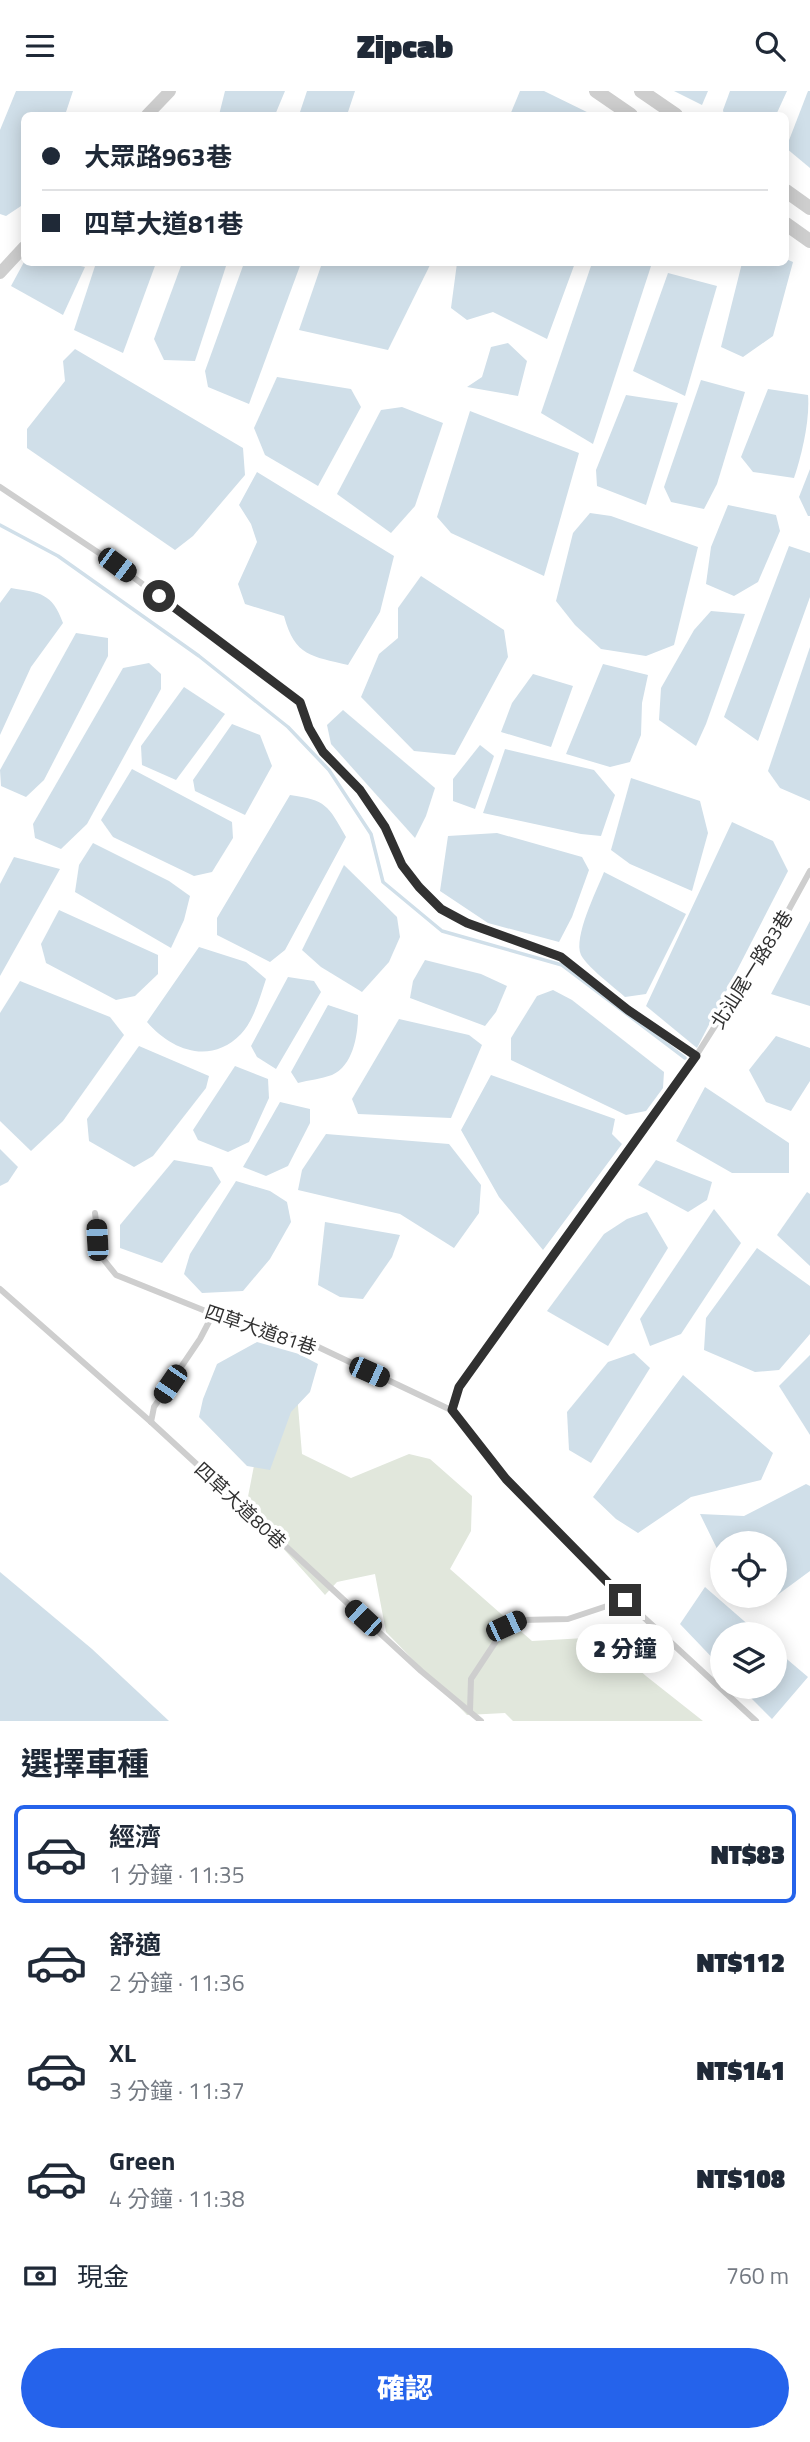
<!DOCTYPE html>
<html lang="zh-TW">
<meta charset="utf-8">
<style>
:root{--surface:#fff;--page:#f6f6f7;--text:#1f2937;--muted:#747a83;--line:#e0e1e3;--accent:#2563eb}
body{margin:0;font-family:"Titillium Web","Noto Sans TC",sans-serif;background:var(--page);color:var(--text);height:100vh;display:flex;flex-direction:column;font-size:26px;white-space:nowrap}
*{box-sizing:border-box;margin:0}
p{font-size:23px;color:var(--muted)}
.icon{flex:none;width:38px;height:38px;fill:none;stroke:currentColor;stroke-width:2;stroke-linecap:round;stroke-linejoin:round}
.map{position:relative;height:1630px;overflow:hidden}
.sheet{display:flex;flex-direction:column;background:var(--surface);flex:1}
.sheet>*{flex:none}
.guide{position:absolute;left:21px;top:21px;width:768px;height:154px;border-radius:10px;box-shadow:0 4px 18px #0003;display:grid;align-content:center;height:154px;padding:0 21px;background:var(--surface)}
.tools{position:absolute;left:710px;top:1440px;display:grid;gap:14px}
.tools a{display:grid;place-items:center;width:77px;height:77px;border-radius:50%;background:var(--surface);box-shadow:0 4px 18px #0003;font-size:35px}
.end{position:absolute;width:32px;height:32px;margin:-16px;border:9px solid #313131;background:#fff;box-shadow:0 0 0 4px #fff}
.from{border-radius:50%}
.bubble{position:absolute;height:49px;border-radius:24px;background:var(--surface);box-shadow:0 4px 18px #0003;font-size:23px;font-weight:800;line-height:49px;text-align:center}
.car{position:absolute;width:21px;height:42px;margin:-21px -10px;border-radius:9px;box-shadow:0 0 5px 2px #0007;background:linear-gradient(#222 24%,#8ab4d8 0 40%,#222 0 76%,#8ab4d8 0 86%,#222 0)}
.guide b{display:flex;align-items:center;gap:24px;height:66px;font-size:26px}
.guide b+b{border-top:2px solid var(--line)}
.guide i{width:18px;height:18px;background:var(--text)}
ul{padding:0;list-style:none}
li{display:flex;align-items:center;gap:21px;height:98px;margin:0 14px 10px;padding:0 7px;border:4px solid transparent;border-radius:10px}
li div{flex:1}
li b{display:block;font-size:26px}
li em{font-style:normal;font-weight:800}
li.current{border-color:var(--accent)}
li>.icon{width:63px;height:63px;stroke-width:1.5}
h2{padding:0 21px;font-size:32px;line-height:84px}
.pay{display:flex;align-items:center;gap:18px;height:77px;padding:0 21px;font-size:26px}
.pay p{margin-inline-start:auto}
.primary-button{display:flex;gap:14px;margin-top:auto;padding:14px 21px}
.primary-button a{flex:1;height:80px;border-radius:42px;background:var(--accent);color:#fff;font-size:28px;font-weight:800;line-height:80px;text-align:center}
header{display:flex;justify-content:space-between;align-items:center;height:91px;padding:0 21px;background:var(--surface);font-size:32px;font-weight:800}
.map>svg:first-child{display:block}
.green{fill:#e1e7dc}
.water{fill:#d0dfe9}
.lines{fill:none;stroke-linecap:round;stroke-linejoin:round}
.stream{stroke:#d0dfe9;stroke-width:3.5}
.service{stroke:#cecece;stroke-width:6}
.minor{stroke:#cecece;stroke-width:12}
.tertiary{stroke:#cecece;stroke-width:14}
.route{stroke:#313131;stroke-width:9}
.labels{text-anchor:middle;dominant-baseline:central;stroke-width:7;stroke-linejoin:round;paint-order:stroke}
.street-label{font-size:19px;fill:#313131;stroke:#fff}
</style>
<header><svg class="icon" aria-label="menu" viewBox="0 0 24 24"><path d="M4 6h16M4 12h16M4 18h16"/></svg>Zipcab<svg class="icon" aria-label="search" viewBox="0 0 24 24"><circle cx="10" cy="10" r="6"/><path d="M15 15l6 6"/></svg></header>
<div class="map">
<svg width="810" height="1630" viewBox="0 0 810 1630">
<rect width="100%" height="100%" fill="#fff"/>
<polygon class="green" points="297,1303 302,1363 351,1387 409,1363 430,1368 472,1405 471,1440 450,1478 532,1550 603,1546 646,1585 703,1630 513,1630 505,1622 467,1624 386,1541 375,1483 337,1491 325,1504 246,1416 262,1333"/>
<g class="water">
<polygon points="16,0 73,0 65,24 24,24 24,113 6,125 0,123 0,39"/>
<polygon points="225,0 285,0 275,24 219,24"/>
<polygon points="307,0 355,0 347,24 299,24"/>
<polygon points="520,0 544,0 593,24 510,24"/>
<polygon points="674,0 708,0 702,14"/>
<polygon points="730,0 787,0 776,24 724,24 723,19"/>
<polygon points="808,0 810,0 810,77 786,57"/>
<polygon points="786,168 793,171 773,245 743,266 721,256 742,172 786,172"/>
<polygon points="24,171 67,172 85,176 63,224 11,195"/>
<polygon points="96,172 156,172 123,262 74,239"/>
<polygon points="182,172 227,172 195,270 164,269 154,248"/>
<polygon points="244,172 301,172 249,313 208,296 205,280"/>
<polygon points="322,172 431,172 388,259 299,239"/>
<polygon points="457,172 575,172 547,248 493,221 467,229 451,217"/>
<polygon points="592,172 652,172 593,353 541,322"/>
<polygon points="668,182 717,195 685,305 633,280"/>
<polygon points="508,252 527,270 518,305 467,296 482,286 491,256"/>
<polygon points="75,258 243,357 245,384 193,445 175,459 27,357 27,338 65,290 63,270"/>
<polygon points="277,286 351,298 361,316 318,395 265,364 254,337"/>
<polygon points="701,289 745,301 717,393 704,418 671,411 664,396"/>
<path d="M 768,298 L 808,304 C 810,329 802,363 794,387 L 753,381 L 741,366 Z"/>
<polygon points="626,304 678,312 646,414 597,395 596,379"/>
<polygon points="402,316 443,332 415,415 391,442 337,403 381,319"/>
<polygon points="470,320 579,362 544,485 451,442 437,426"/>
<polygon points="810,378 810,425 808,425 799,406"/>
<path d="M 257,381 L 394,465 L 380,521 L 348,574 C 312,565 295,566 284,525 L 245,513 L 238,493 L 257,451 L 251,433 L 239,414 Z"/>
<polygon points="728,414 776,424 780,440 758,491 734,505 706,493 711,456"/>
<polygon points="590,422 611,425 698,456 674,554 646,565 601,558 575,534 556,510 573,442"/>
<polygon points="789,455 810,462 810,506 758,650 724,626"/>
<polygon points="421,485 504,539 508,566 455,664 414,660 361,606 379,563 398,547 398,517"/>
<path d="M 11,497 C 41,502 52,502 63,532 L 31,576 L 0,644 L 0,512 Z"/>
<polygon points="711,520 745,523 706,633 696,655 659,629 661,597 694,539"/>
<polygon points="76,542 108,547 108,565 44,689 26,706 1,695 0,679"/>
<polygon points="810,556 810,710 780,697 768,680"/>
<polygon points="149,572 161,583 161,598 87,733 61,758 35,747 33,733 123,577"/>
<polygon points="603,573 648,584 642,612 641,644 630,671 610,676 566,663"/>
<polygon points="533,583 573,595 551,656 501,641 512,612"/>
<polygon points="184,596 225,623 176,689 142,674 141,655"/>
<polygon points="343,619 435,697 426,725 415,747 331,653 327,634"/>
<polygon points="232,633 260,644 272,675 245,724 195,700 193,689"/>
<polygon points="480,654 494,665 475,718 453,710 453,688"/>
<polygon points="505,658 594,679 615,704 601,745 581,743 483,722"/>
<polygon points="132,678 232,731 233,747 212,781 194,785 113,746 101,729"/>
<polygon points="631,687 700,710 708,742 692,800 630,773 611,759"/>
<path d="M 290,704 C 326,709 328,714 346,746 L 285,859 L 270,871 L 217,844 L 217,827 Z"/>
<polygon points="732,731 773,750 788,780 697,957 646,915"/>
<polygon points="497,742 582,766 589,779 572,826 559,851 488,832 440,800 448,745"/>
<polygon points="93,752 169,790 190,805 184,829 171,857 75,801 79,774"/>
<polygon points="14,766 60,778 0,885 0,793"/>
<polygon points="344,774 397,826 400,846 389,871 362,901 321,876 302,859"/>
<path d="M 604,781 L 686,823 L 646,903 L 625,906 C 613,895 588,877 581,864 C 573,846 597,799 604,781 Z"/>
<polygon points="59,819 158,864 158,883 135,905 116,909 46,872 41,853"/>
<polygon points="810,830 810,915 771,903"/>
<path d="M 199,856 L 246,871 L 266,888 C 260,906 254,929 241,943 C 211,974 172,960 147,931 Z"/>
<polygon points="425,869 481,883 507,895 496,921 485,935 410,907 413,890"/>
<polygon points="288,886 314,890 321,901 276,978 257,966 251,955"/>
<polygon points="20,890 110,926 124,944 63,1030 31,1060 0,1030 0,922"/>
<polygon points="553,899 572,909 664,981 663,997 646,1020 626,1024 511,969 511,947 537,905"/>
<path d="M 328,914 L 358,924 C 358,944 353,975 332,984 C 321,988 309,989 298,992 L 291,981 Z"/>
<polygon points="399,928 469,944 482,954 451,1027 358,1023 352,1008"/>
<polygon points="776,945 810,957 810,990 791,1020 766,1011 749,979"/>
<polygon points="139,955 209,985 206,997 153,1065 134,1076 89,1050 87,1028"/>
<polygon points="235,975 268,988 269,1007 249,1051 228,1061 198,1049 193,1039"/>
<polygon points="491,984 615,1028 612,1043 622,1053 543,1159 499,1106 461,1039"/>
<polygon points="705,996 789,1052 789,1082 732,1082 676,1050"/>
<polygon points="280,1011 310,1018 310,1032 288,1075 266,1085 243,1076"/>
<polygon points="326,1043 449,1053 481,1094 479,1122 454,1157 400,1123 298,1099 302,1079"/>
<polygon points="0,1058 18,1076 8,1091 0,1095"/>
<polygon points="174,1069 212,1076 221,1091 162,1172 120,1157 120,1134"/>
<polygon points="656,1069 712,1091 707,1109 688,1121 638,1094"/>
<polygon points="236,1090 270,1100 287,1111 291,1131 270,1168 243,1200 202,1202 184,1183 190,1163"/>
<polygon points="807,1101 810,1103 810,1175 777,1144"/>
<polygon points="714,1118 741,1152 681,1243 650,1255 640,1228"/>
<polygon points="647,1121 668,1157 608,1255 547,1220 604,1143 627,1128"/>
<polygon points="325,1131 400,1144 392,1166 363,1208 340,1206 318,1194"/>
<polygon points="757,1157 810,1195 810,1243 779,1279 755,1281 704,1259 706,1227"/>
<polygon points="257,1251 299,1263 318,1273 310,1301 291,1321 270,1379 247,1375 199,1326 203,1308 217,1273"/>
<polygon points="634,1262 650,1277 591,1372 569,1359 567,1321 608,1271"/>
<polygon points="810,1264 810,1344 779,1295"/>
<polygon points="683,1284 773,1362 761,1389 691,1406 638,1442 616,1428 593,1406"/>
<polygon points="806,1393 810,1395 810,1480 772,1508 768,1505 775,1505 775,1452 723,1452 723,1470 700,1423 744,1425"/>
<polygon points="0,1481 92,1558 169,1630 0,1630"/>
<polygon points="705,1496 759,1543 723,1544 723,1578 680,1533"/>
<polygon points="775,1558 808,1586 772,1628 740,1596 775,1596"/>
</g>
<g class="lines">
<polyline class="stream" points="0,434 58,465 199,565 288,636 329,679 371,743 383,791 442,840 562,874 685,967"/>
<g class="service">
<polyline points="0,396 117,474 300,611 309,637 323,661 360,699 385,736 402,774 419,796 441,818 467,832 561,866 628,919 696,965"/>
<polyline points="95,1122 100,1164 116,1184 213,1223 295,1245 451,1319 506,1388 625,1509 756,1630"/>
<polyline points="0,1198 151,1331 421,1580 481,1630"/>
<polyline points="451,1319 459,1296 696,965 788,820 810,780"/>
<polyline points="151,1331 154,1316 200,1248 213,1223"/>
<polyline points="470,1620 471,1588 506,1535 521,1529 568,1528 625,1509"/>
</g>
<g class="minor">
<polyline points="147,24 170,0"/>
<polyline points="0,182 24,156"/>
</g>
<g class="tertiary">
<polyline points="596,0 631,24"/>
<polyline points="641,0 676,24"/>
<polyline points="786,100 810,117"/>
<polyline points="786,133 810,150"/>
</g>
</g>
<g class="lines">
<polyline class="route" points="159,505 300,611 309,637 323,661 360,699 385,736 402,774 419,796 441,818 467,832 561,866 628,919 696,965 459,1296 452,1319 506,1388 625,1509"/>
</g>
<g class="labels">
<g class="street-label">
<text transform="translate(751 878) rotate(-58)">北汕尾一路83巷</text>
<text transform="translate(261 1238) rotate(19)">四草大道81巷</text>
<text transform="translate(241 1414) rotate(43)">四草大道80巷</text>
</g>
</g>
</svg>
<div class="tools">
<a><svg class="icon" aria-label="locate" viewBox="0 0 24 24"><circle cx="12" cy="12" r="6"/><path d="M12 2v4M12 18v4M2 12h4M18 12h4"/></svg></a>
<a><svg class="icon" aria-label="layers" viewBox="0 0 24 24"><path d="M12 4l9 5-9 5-9-5zM3 14l9 5 9-5"/></svg></a>
</div>
<i class="end from" style="left:159px;top:505px"></i>
<i class="end" style="left:625px;top:1509px"></i>
<div class="bubble" style="left:576px;top:1533px;width:98px">2 分鐘</div>
<i class="car" style="left:117px;top:474px;rotate:127deg"></i>
<i class="car" style="left:97px;top:1149px;rotate:357deg"></i>
<i class="car" style="left:369px;top:1281px;rotate:114deg"></i>
<i class="car" style="left:170px;top:1293px;rotate:214deg"></i>
<i class="car" style="left:363px;top:1527px;rotate:313deg"></i>
<i class="car" style="left:506px;top:1535px;rotate:65deg"></i>
<div class="guide">
<b><i class="from"></i>大眾路963巷</b>
<b><i></i>四草大道81巷</b>
</div>
</div>
<section class="sheet">
<h2>選擇車種</h2>
<ul>
<li class="current"><svg class="icon" aria-label="car" viewBox="0 0 24 24"><path d="M5 17H2v-5l4-1 3-4h7l3 4 3 1v5h-3M9 17h6M6 11h13"/><circle cx="7" cy="17" r="2"/><circle cx="17" cy="17" r="2"/></svg><div><b>經濟</b><p>1 分鐘 · 11:35</p></div><em>NT$83</em></li>
<li><svg class="icon" aria-label="car" viewBox="0 0 24 24"><path d="M5 17H2v-5l4-1 3-4h7l3 4 3 1v5h-3M9 17h6M6 11h13"/><circle cx="7" cy="17" r="2"/><circle cx="17" cy="17" r="2"/></svg><div><b>舒適</b><p>2 分鐘 · 11:36</p></div><em>NT$112</em></li>
<li><svg class="icon" aria-label="car" viewBox="0 0 24 24"><path d="M5 17H2v-5l4-1 3-4h7l3 4 3 1v5h-3M9 17h6M6 11h13"/><circle cx="7" cy="17" r="2"/><circle cx="17" cy="17" r="2"/></svg><div><b>XL</b><p>3 分鐘 · 11:37</p></div><em>NT$141</em></li>
<li><svg class="icon" aria-label="car" viewBox="0 0 24 24"><path d="M5 17H2v-5l4-1 3-4h7l3 4 3 1v5h-3M9 17h6M6 11h13"/><circle cx="7" cy="17" r="2"/><circle cx="17" cy="17" r="2"/></svg><div><b>Green</b><p>4 分鐘 · 11:38</p></div><em>NT$108</em></li>
</ul>
<div class="pay"><svg class="icon" aria-label="cash" viewBox="0 0 24 24"><path d="M3 7h18v10H3z"/><circle cx="12" cy="12" r="2"/></svg>現金<p>760 m</p></div>
<div class="primary-button"><a>確認</a></div>
</section>
